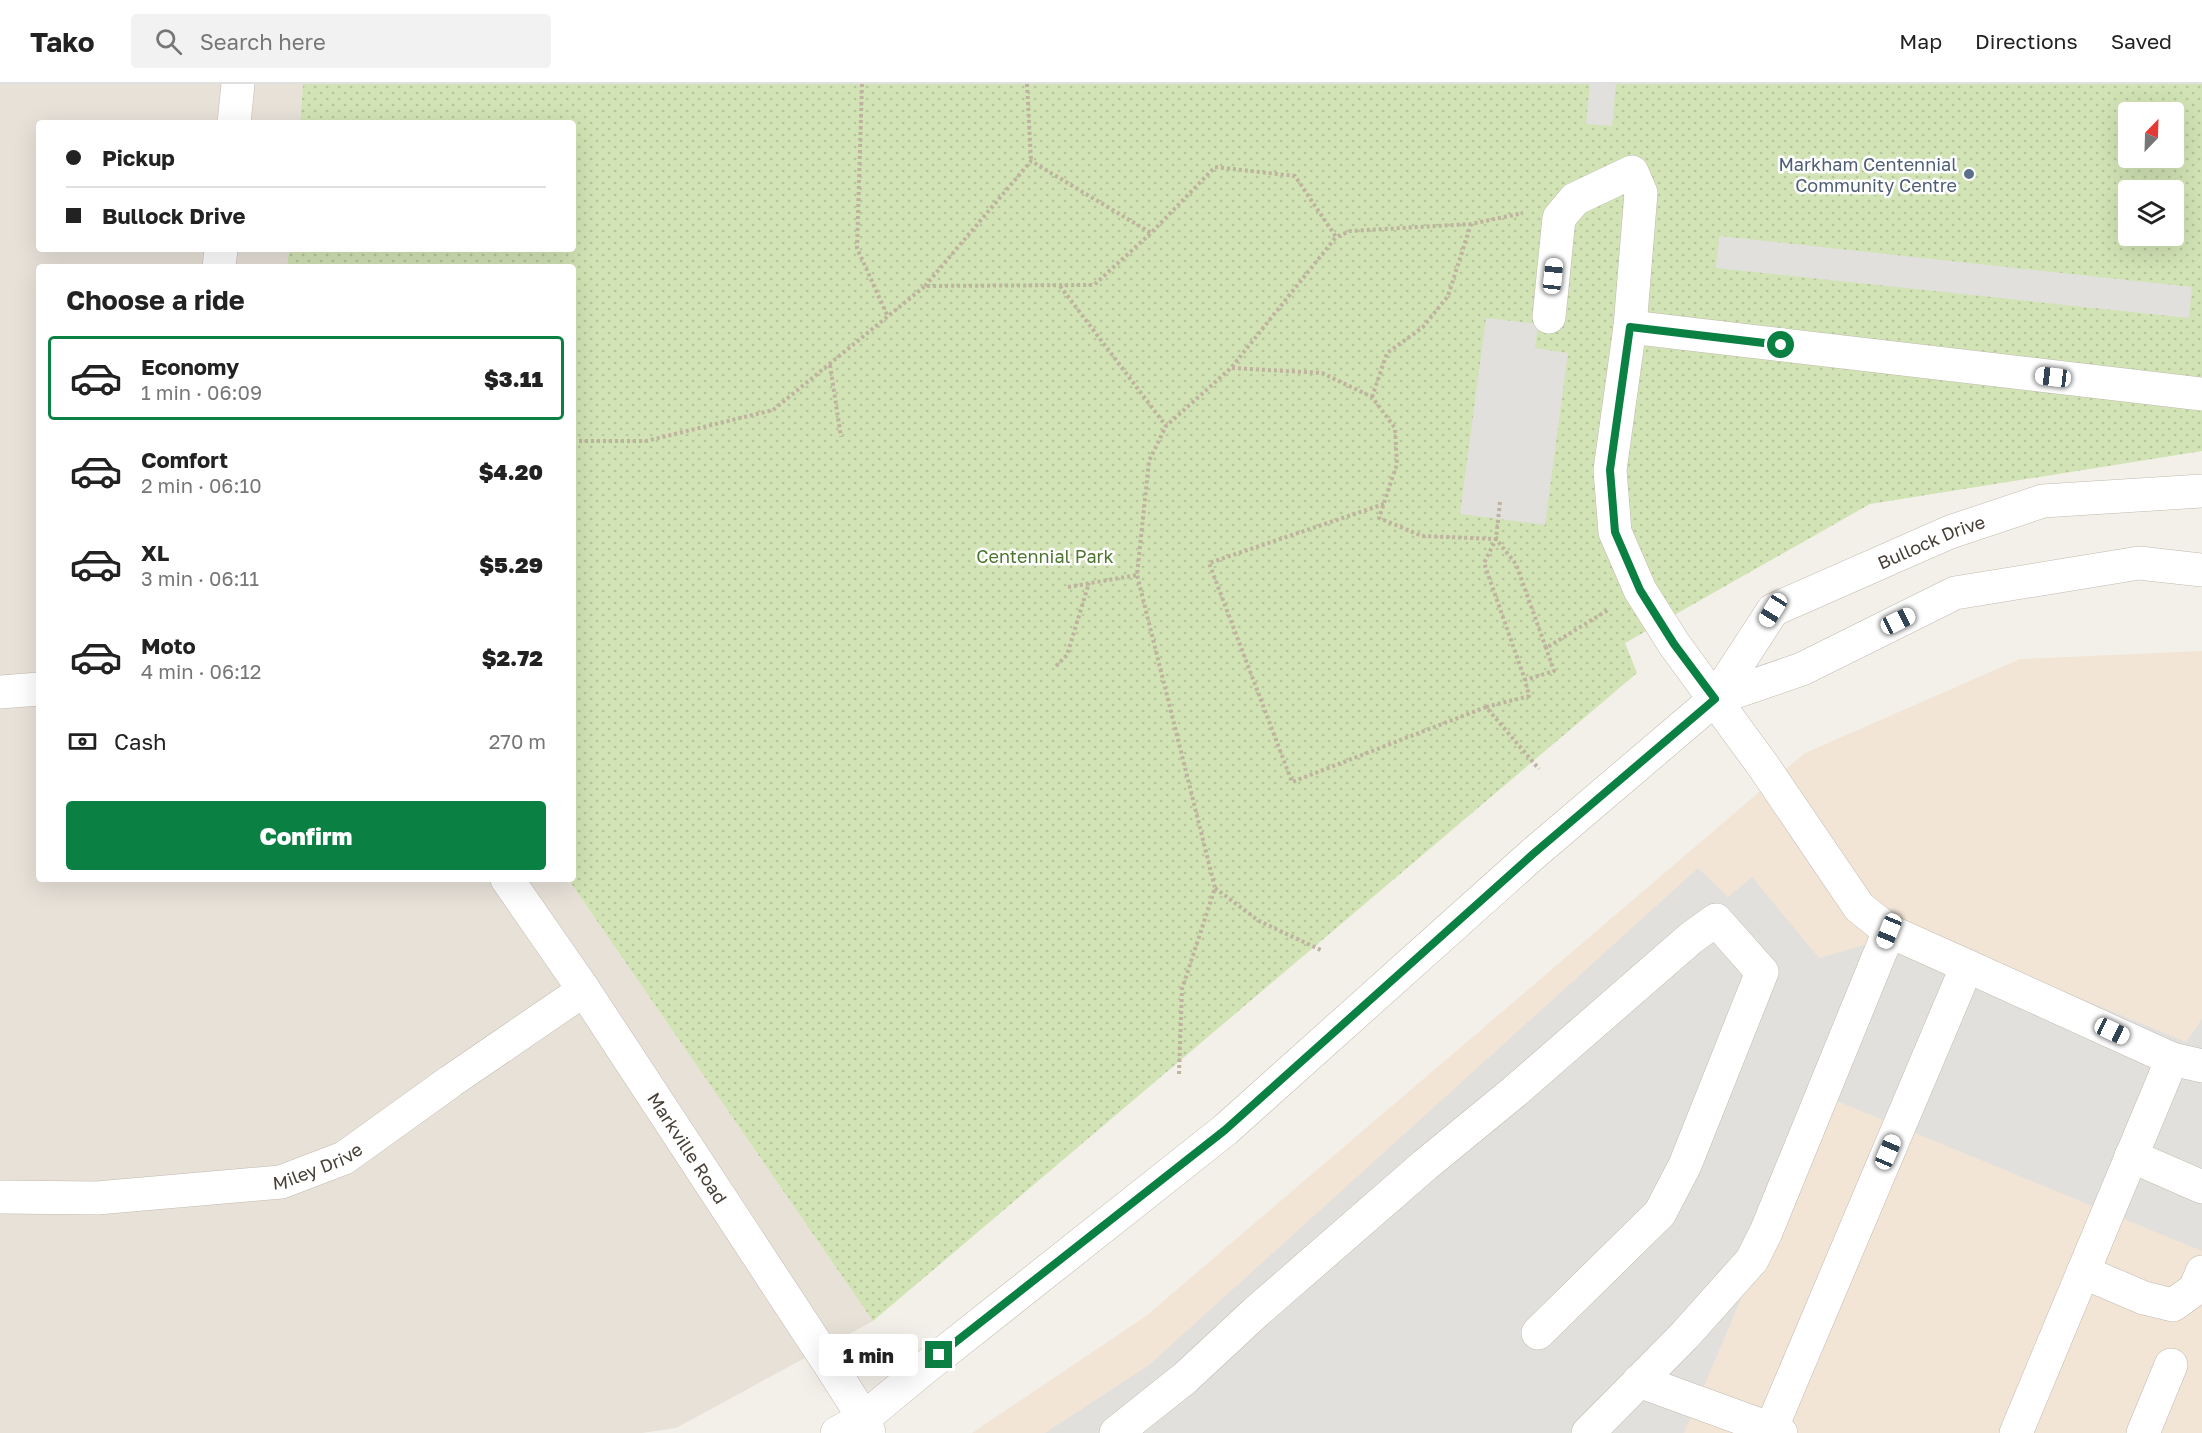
<!DOCTYPE html>
<meta charset="utf-8">
<style>
:root{--surface:#fff;--page:#f2f2f2;--text:#222;--muted:#767676;--line:#e0e0e0;--accent:#0b8043}
body{margin:0;font-family:"Golos Text",sans-serif;background:var(--page);color:var(--text);height:100vh;display:flex;flex-direction:column;font-size:22px;white-space:nowrap}
*{box-sizing:border-box;margin:0}
p{font-size:20px;color:var(--muted)}
.icon{flex:none;width:33px;height:33px;fill:none;stroke:currentColor;stroke-width:2;stroke-linecap:round;stroke-linejoin:round}
.map{position:relative;flex:1;overflow:hidden}
.panel{position:absolute;left:36px;top:180px;width:540px;height:618px;display:flex;flex-direction:column;background:var(--surface);border-radius:6px;box-shadow:0 6px 24px #0002}
.panel>*{flex:none}
.guide{position:absolute;left:36px;top:36px;width:540px;height:132px;border-radius:6px;box-shadow:0 6px 24px #0002;display:grid;align-content:center;height:132px;padding:0 30px;background:var(--surface)}
.needle{width:39px;rotate:23deg}
.buttons{position:absolute;left:2118px;top:18px;display:grid;gap:12px}
.buttons a{display:grid;place-items:center;width:66px;height:66px;border-radius:6px;background:var(--surface);box-shadow:0 6px 24px #0002;font-size:30px}
.end{position:absolute;width:27px;height:27px;margin:-14px;border:8px solid #0b8043;background:#fff;box-shadow:0 0 0 3px #fff}
.from{border-radius:50%}
.bubble{position:absolute;height:42px;border-radius:6px;background:var(--surface);box-shadow:0 6px 24px #0002;font-size:20px;font-weight:800;line-height:42px;text-align:center}
.car{position:absolute;width:18px;height:36px;margin:-18px -9px;border-radius:8px;box-shadow:0 0 4px 2px #0007;background:linear-gradient(#fff 24%,#345 0 40%,#fff 0 76%,#345 0 86%,#fff 0)}
.guide b{display:flex;align-items:center;gap:21px;height:57px;font-size:22px}
.guide b+b{border-top:2px solid var(--line)}
.guide i{width:15px;height:15px;background:var(--text)}
ul{padding:0;list-style:none}
li{display:flex;align-items:center;gap:18px;height:84px;margin:0 12px 9px;padding:0 18px;border:3px solid transparent;border-radius:6px}
li div{flex:1}
li b{display:block;font-size:22px}
li em{font-style:normal;font-weight:800}
li.selected{border-color:var(--accent)}
li>.icon{width:54px;height:54px;stroke-width:1.5}
h2{padding:0 30px;font-size:27px;line-height:72px}
.pay{display:flex;align-items:center;gap:15px;height:66px;padding:0 30px;font-size:22px}
.pay p{margin-inline-start:auto}
.primary-button{display:flex;gap:12px;margin-top:auto;padding:12px 30px}
.primary-button a{flex:1;height:69px;border-radius:6px;background:var(--accent);color:#fff;font-size:24px;font-weight:800;line-height:69px;text-align:center}
header{display:flex;align-items:center;gap:36px;box-sizing:border-box;height:84px;padding:0 30px;background:var(--surface);border-bottom:2px solid var(--line)}
header strong{font-size:28px}
nav{display:flex;gap:33px;margin-inline-start:auto;font-size:21px}
.search{width:420px;height:54px;background:var(--page);display:flex;align-items:center;gap:15px;box-sizing:border-box;padding:0 21px;border-radius:6px;color:var(--muted);font-size:22px}
.map>svg:first-child{display:block}
.residential{fill:#e7e1d8}
.commercial{fill:#f3e5d6}
.park{fill:url(#park-dots);fill-rule:evenodd}
.parking{fill:#e2e0dd}
.lines{fill:none;stroke-linecap:round;stroke-linejoin:round}
.minor-casing{stroke:#c1baaf;stroke-width:34}
.path{stroke:#bfb29f;stroke-width:4;stroke-dasharray:3 3;stroke-linecap:butt}
.minor{stroke:#fff;stroke-width:33}
.route{stroke:#0b8043;stroke-width:8}
.service-dot{fill:#5c6f8a;stroke:#fff;stroke-width:2}
.labels{text-anchor:middle;dominant-baseline:central;stroke-width:5;stroke-linejoin:round;paint-order:stroke}
.service-label{font-size:18px;fill:#4e5e75;stroke:#fff;text-anchor:end}
.street-label{font-size:18px;fill:#474038;stroke:#fff}
.park-label{font-size:18px;fill:#4d752f;stroke:#fff}
</style>
<header>
<strong>Tako</strong>
<div class="search"><svg class="icon" aria-label="search" viewBox="0 0 24 24"><circle cx="10" cy="10" r="6"/><path d="M15 15l6 6"/></svg>Search here</div>
<nav><a>Map</a><a>Directions</a><a>Saved</a></nav>
</header>
<div class="map">
<svg width="2202" height="1349" viewBox="0 0 2202 1349">
<defs>
<pattern id="park-dots" width="8" height="8" patternUnits="userSpaceOnUse" patternTransform="scale(1.5)"><rect width="8" height="8" fill="#d2e4b5"/><path d="M2 2h.1M6 6h.1" fill="none" stroke="#b6c59c" stroke-width="1.8" stroke-linecap="round"/></pattern>
</defs>
<rect width="100%" height="100%" fill="#f3f0e9"/>
<polygon class="residential" points="0,0 303,0 300,39 39,39 39,165 289,165 287,183 39,183 39,795 568,795 873,1237 676,1344 642,1349 0,1349"/>
<polygon class="commercial" points="2202,567 2202,1349 972,1349 1146,1232 1805,669 2020,575"/>
<path class="park" d="M 303,0 L 2202,0 L 2202,367 L 1870,420 L 1625,559 L 1637,589 L 873,1237 L 568,795 L 573,795 L 573,183 L 287,183 L 289,165 L 573,165 L 573,39 L 300,39 ZM 2128,28 L 2174,28 L 2174,74 L 2128,74 ZM 2128,106 L 2174,106 L 2174,152 L 2128,152 Z"/>
<g class="parking">
<polygon points="1590,0 1616,0 1612,42 1586,40"/>
<polygon points="1719,152 2192,203 2189,234 1716,184"/>
<polygon points="1486,234 1538,240 1535,264 1568,269 1545,441 1460,430"/>
<polygon points="1698,784 1728,813 1752,793 1819,874 1916,846 2186,958 2202,935 2202,1167 1827,1013 1684,1349 1045,1349 1149,1281"/>
</g>
<g class="lines">
<defs>
<g id="minor">
<polyline points="234,39 238,0"/>
<polyline points="219,183 221,165"/>
<polyline points="1549,233 1559,134 1575,115 1632,88 1641,109 1630,243 1610,386 1615,448 1640,506 1674,560 1764,683 1859,823 1889,847 1766,1148 1752,1176 1685,1251 1588,1349"/>
<polyline points="1630,243 2202,310"/>
<polyline points="0,608 39,605"/>
<polyline points="1715,615 1802,585 1955,509 2139,479 2202,486"/>
<path id="s1" d="M 507,795 L 584,906 L 830,1281 L 864,1334 L 869,1349"/>
<polyline points="1967,882 2172,975 2016,1349"/>
<polyline points="2172,975 2202,982"/>
<polyline points="2131,1072 2202,1103"/>
<path id="s2" d="M 0,1113 L 97,1114 L 281,1098 L 344,1074 L 451,997 L 584,906"/>
<polyline points="2083,1188 2144,1214 2173,1221 2195,1205 2202,1188"/>
<polyline points="1639,1297 1771,1345"/>
<path id="s3" d="M 837,1349 L 864,1334 L 922,1286 L 1225,1046 L 1533,770 L 1715,615 L 1773,526 L 1950,448 L 2043,417 L 2202,407"/>
<polyline points="1116,1349 1185,1294 1256,1228 1425,1081 1514,1008 1691,854 1716,836 1762,888 1685,1081 1660,1129 1538,1249"/>
<polyline points="1781,1349 1771,1345 1967,882 1889,847"/>
<polyline points="2143,1349 2171,1281"/>
</g>
</defs>
<use href="#minor" class="minor-casing"/>
<g class="path">
<polyline points="862,0 857,164 888,233"/>
<polyline points="1027,0 1031,77"/>
<polyline points="925,202 1031,77 1151,149"/>
<polyline points="1060,202 1166,342"/>
<polyline points="830,281 841,353"/>
<polyline points="1232,284 1322,289 1372,313 1395,344 1397,380 1379,434 1422,452 1496,455 1516,480 1546,564 1608,526"/>
<polyline points="1372,313 1387,269 1423,243 1448,212 1471,140"/>
<polyline points="573,357 646,357 773,326 925,202 1094,201 1151,149 1215,83 1295,92 1336,153 1350,147 1471,140 1523,129"/>
<polyline points="1500,418 1496,455 1484,479 1525,596"/>
<polyline points="1384,420 1209,479 1292,698 1486,623 1539,685"/>
<polyline points="1068,503 1137,491"/>
<polyline points="1056,582 1067,571 1089,499"/>
<polyline points="1486,623 1529,612 1525,596 1554,587 1545,561"/>
<polyline points="1215,804 1259,837 1323,867"/>
<polyline points="1179,990 1182,905 1215,804 1137,491 1149,377 1166,342 1231,284 1336,153"/>
</g>
<use href="#minor" class="minor"/>
</g>
<g class="lines">
<polyline class="route" points="939,1271 1225,1046 1533,770 1715,615 1674,560 1640,506 1615,448 1610,386 1630,243 1781,261"/>
</g>
<circle class="service-dot" cx="1969" cy="90" r="6"/>
<g class="labels">
<g class="service-label">
<text x="1957" y="80">Markham Centennial<tspan x="1957" dy="21">Community Centre</tspan></text>
</g>
<g class="street-label">
<text stroke="none"><textPath href="#s3" startOffset="1424">Bullock Drive</textPath></text>
<text stroke="none"><textPath href="#s1" startOffset="324">Markville Road</textPath></text>
<text stroke="none"><textPath href="#s2" startOffset="321">Miley Drive</textPath></text>
</g>
<g class="park-label">
<text x="1045" y="472">Centennial Park</text>
</g>
</g>
</svg>
<div class="buttons">
<a><svg class="needle" viewBox="-14 -14 28 28"><path d="M0-13l5 13h-10z" fill="#e53935"/><path d="M0 13l5-13h-10z" fill="#767676"/></svg></a>
<a><svg class="icon" aria-label="layers" viewBox="0 0 24 24"><path d="M12 4l9 5-9 5-9-5zM3 14l9 5 9-5"/></svg></a>
</div>
<i class="end from" style="left:1781px;top:261px"></i>
<i class="end" style="left:939px;top:1271px"></i>
<div class="bubble" style="left:819px;top:1250px;width:99px">1 min</div>
<i class="car" style="left:1553px;top:192px;rotate:6deg"></i>
<i class="car" style="left:2053px;top:293px;rotate:277deg"></i>
<i class="car" style="left:1773px;top:526px;rotate:212deg"></i>
<i class="car" style="left:1898px;top:537px;rotate:64deg"></i>
<i class="car" style="left:1889px;top:847px;rotate:202deg"></i>
<i class="car" style="left:2112px;top:947px;rotate:115deg"></i>
<i class="car" style="left:1888px;top:1068px;rotate:23deg"></i>
<div class="guide">
<b><i class="from"></i>Pickup</b>
<b><i></i>Bullock Drive</b>
</div>
<section class="panel">
<h2>Choose a ride</h2>
<ul>
<li class="selected"><svg class="icon" aria-label="car" viewBox="0 0 24 24"><path d="M5 17H2v-5l4-1 3-4h7l3 4 3 1v5h-3M9 17h6M6 11h13"/><circle cx="7" cy="17" r="2"/><circle cx="17" cy="17" r="2"/></svg><div><b>Economy</b><p>1 min · 06:09</p></div><em>$3.11</em></li>
<li><svg class="icon" aria-label="car" viewBox="0 0 24 24"><path d="M5 17H2v-5l4-1 3-4h7l3 4 3 1v5h-3M9 17h6M6 11h13"/><circle cx="7" cy="17" r="2"/><circle cx="17" cy="17" r="2"/></svg><div><b>Comfort</b><p>2 min · 06:10</p></div><em>$4.20</em></li>
<li><svg class="icon" aria-label="car" viewBox="0 0 24 24"><path d="M5 17H2v-5l4-1 3-4h7l3 4 3 1v5h-3M9 17h6M6 11h13"/><circle cx="7" cy="17" r="2"/><circle cx="17" cy="17" r="2"/></svg><div><b>XL</b><p>3 min · 06:11</p></div><em>$5.29</em></li>
<li><svg class="icon" aria-label="car" viewBox="0 0 24 24"><path d="M5 17H2v-5l4-1 3-4h7l3 4 3 1v5h-3M9 17h6M6 11h13"/><circle cx="7" cy="17" r="2"/><circle cx="17" cy="17" r="2"/></svg><div><b>Moto</b><p>4 min · 06:12</p></div><em>$2.72</em></li>
</ul>
<div class="pay"><svg class="icon" aria-label="cash" viewBox="0 0 24 24"><path d="M3 7h18v10H3z"/><circle cx="12" cy="12" r="2"/></svg>Cash<p>270 m</p></div>
<div class="primary-button"><a>Confirm</a></div>
</section>
</div>
